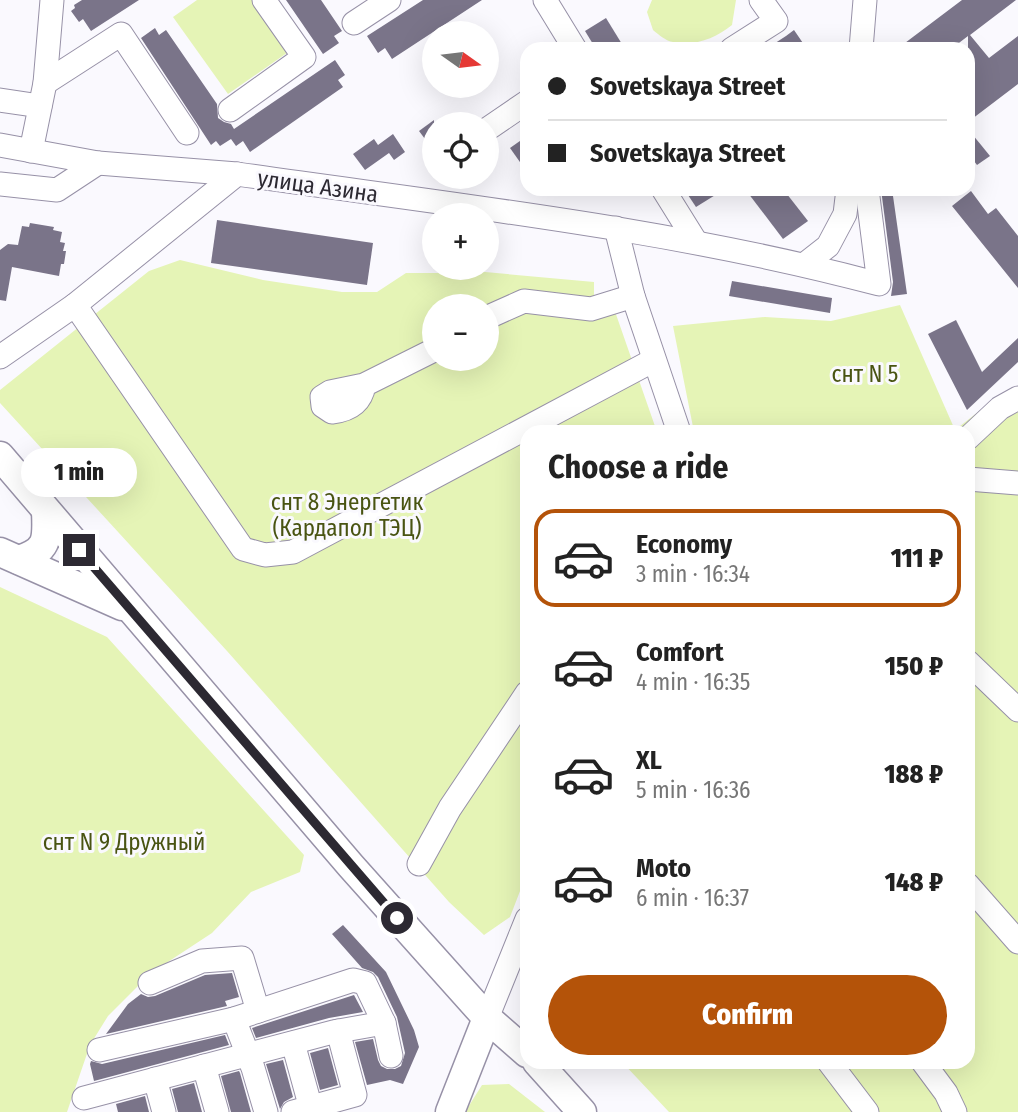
<!DOCTYPE html>
<meta charset="utf-8">
<style>
:root{--surface:#fff;--page:#f2f2f2;--text:#222;--muted:#767676;--line:#e0e0e0;--accent:#b45309}
body{margin:0;font-family:"Fira Sans Condensed",sans-serif;background:var(--page);color:var(--text);height:100vh;display:flex;flex-direction:column;font-size:26px;white-space:nowrap}
*{box-sizing:border-box;margin:0}
p{font-size:23px;color:var(--muted)}
.icon{flex:none;width:38px;height:38px;fill:none;stroke:currentColor;stroke-width:2;stroke-linecap:round;stroke-linejoin:round}
.map{position:relative;flex:1;overflow:hidden}
.drawer{position:absolute;left:520px;top:425px;width:455px;height:644px;display:flex;flex-direction:column;background:var(--surface);border-radius:21px;box-shadow:0 7px 28px #0002}
.drawer>*{flex:none}
.guide{position:absolute;left:520px;top:42px;width:455px;height:154px;border-radius:21px;box-shadow:0 7px 28px #0002;display:grid;align-content:center;height:154px;padding:0 28px;background:var(--surface)}
.needle{width:46px;rotate:104deg}
.tools{position:absolute;left:422px;top:21px;display:grid;gap:14px}
.tools a{display:grid;place-items:center;width:77px;height:77px;border-radius:50%;background:var(--surface);box-shadow:0 7px 28px #0002;font-size:35px}
.end{position:absolute;width:32px;height:32px;margin:-16px;border:9px solid #2c2932;background:#fff;box-shadow:0 0 0 4px #fff}
.from{border-radius:50%}
.bubble{position:absolute;height:49px;border-radius:24px;background:var(--surface);box-shadow:0 7px 28px #0002;font-size:23px;font-weight:800;line-height:49px;text-align:center}
.guide b{display:flex;align-items:center;gap:24px;height:66px;font-size:26px}
.guide b+b{border-top:2px solid var(--line)}
.guide i{width:18px;height:18px;background:var(--text)}
ul{padding:0;list-style:none}
li{display:flex;align-items:center;gap:21px;height:98px;margin:0 14px 10px;padding:0 14px;border:4px solid transparent;border-radius:21px}
li div{flex:1}
li b{display:block;font-size:26px}
li em{font-style:normal;font-weight:800}
li.selected{border-color:var(--accent)}
li>.icon{width:63px;height:63px;stroke-width:1.5}
h2{padding:0 28px;font-size:32px;line-height:84px}
.action{display:flex;gap:14px;margin-top:auto;padding:14px 28px}
.action a{flex:1;height:80px;border-radius:42px;background:var(--accent);color:#fff;font-size:28px;font-weight:800;line-height:80px;text-align:center}
.map>svg:first-child{display:block}
.green{fill:#e5f4b6;fill-rule:evenodd}
.building{fill:#7a7489}
.lines{fill:none;stroke-linecap:round;stroke-linejoin:round}
.minor-casing{stroke:#9791a7;stroke-width:25}
.major-casing{stroke:#9791a7;stroke-width:31}
.minor{stroke:#fff;stroke-width:23}
.major{stroke:#fff;stroke-width:28}
.route{stroke:#2c2932;stroke-width:9}
.labels{text-anchor:middle;dominant-baseline:central;stroke-width:6;stroke-linejoin:round;paint-order:stroke}
.street-label{font-size:23px;fill:#2c2932;stroke:#faf9fe}
.park-label{font-size:23px;fill:#495412;stroke:#faf9fe}
</style>
<div class="map">
<svg width="1018" height="1112" viewBox="0 0 1018 1112">
<rect width="100%" height="100%" fill="#faf9fe"/>
<g class="green">
<polygon points="197,0 260,0 294,48 228,94 173,17"/>
<path d="M 652,0 L 736,0 L 732,25 C 716,38 694,47 673,42 C 666,41 659,35 653,30 L 647,12 Z"/>
<path d="M 180,260 L 263,280 L 342,292 L 377,292 L 406,273 L 441,273 L 441,268 L 594,282 L 594,303 L 611,300 L 657,432 L 527,432 L 527,873 L 510,917 L 484,935 L 449,902 L 227,651 L 0,403 L 0,390 L 149,271 ZM 434,306 L 486,306 L 486,359 L 434,359 Z"/>
<polygon points="900,305 955,430 1001,394 1018,386 1018,1112 669,1112 622,1062 968,1062 968,432 694,432 673,326 765,317 831,321"/>
<polygon points="0,587 107,637 304,855 300,872 251,892 212,933 151,973 108,1016 90,1045 67,1112 0,1112"/>
<polygon points="509,1084 545,1112 465,1112 482,1085"/>
</g>
<g class="building">
<polygon points="82,0 139,0 91,31 83,19 79,22 71,11 75,8 74,5"/>
<polygon points="286,0 321,0 342,31 334,36 339,43 323,54"/>
<polygon points="423,0 482,0 392,59 385,48 378,53 367,36"/>
<polygon points="962,0 1016,0 970,35 989,58 1018,36 1018,84 968,122 968,36 951,49 897,49"/>
<polygon points="606,18 625,49 596,49 585,31"/>
<polygon points="155,28 159,35 166,30 217,104 218,118 224,122 231,124 234,129 335,60 345,75 338,80 343,87 250,152 243,141 236,146 231,139 220,146 216,141 211,145 141,38"/>
<polygon points="794,30 807,49 766,49 786,36"/>
<polygon points="434,120 434,151 419,131"/>
<polygon points="968,129 990,156 977,165 968,153"/>
<polygon points="393,134 405,152 394,160 389,153 365,170 353,154 374,139 378,145"/>
<polygon points="527,136 527,172 510,148"/>
<polygon points="684,189 725,189 696,207"/>
<polygon points="745,189 783,189 808,221 783,239"/>
<polygon points="881,189 892,189 907,294 891,296 893,282"/>
<polygon points="971,191 988,214 996,208 1018,236 1018,288 952,206"/>
<polygon points="217,220 373,243 367,285 211,263"/>
<polygon points="30,223 54,227 53,230 62,232 60,242 65,243 63,251 66,251 64,264 61,264 59,276 12,267 6,301 0,300 0,250 8,244 18,245 22,226 29,227"/>
<polygon points="732,281 832,298 830,313 729,296"/>
<polygon points="956,320 982,372 1018,338 1018,362 967,410 928,334"/>
<polygon points="343,925 386,972 414,1030 419,1047 403,1084 390,1080 367,1085 355,1042 373,1039 378,1060 381,1066 387,1069 395,1069 401,1066 405,1053 397,1017 378,977 373,972 362,968 332,934"/>
<polygon points="232,973 239,997 225,1001 227,1006 106,1034 128,1004 141,994 148,997 155,996 205,975"/>
<polygon points="354,995 363,1012 329,1018 256,1038 252,1028"/>
<polygon points="225,1035 229,1045 94,1081 90,1064 91,1061 102,1064"/>
<polygon points="328,1048 338,1085 320,1090 310,1053"/>
<polygon points="283,1060 293,1097 284,1102 280,1109 266,1064"/>
<polygon points="239,1071 240,1073 251,1112 231,1112 221,1076"/>
<polygon points="194,1083 202,1112 178,1112 172,1089"/>
<polygon points="145,1096 149,1112 118,1112 116,1104"/>
</g>
<g class="lines">
<defs>
<g id="minor">
<polyline points="545,0 575,49"/>
<polyline points="354,23 389,0"/>
<polyline points="732,49 776,21 761,0"/>
<polyline points="861,49 865,0"/>
<polyline points="45,83 121,34 187,133"/>
<polyline points="0,100 40,106"/>
<polyline points="230,110 304,57 264,0"/>
<polyline points="486,130 527,102"/>
<polyline points="0,145 98,163 237,174"/>
<polyline points="31,151 45,83 52,0"/>
<polyline points="0,184 57,190 98,163"/>
<polyline points="663,189 696,242"/>
<polyline points="616,228 633,296 679,432"/>
<polyline points="805,264 828,246 845,214 848,189"/>
<polyline points="75,305 243,549 265,555 293,552 654,360"/>
<polyline points="486,318 524,301 591,309 633,296"/>
<path d="M 0,357 L 75,305 L 237,174 C 452,205 669,228 879,284 L 867,189"/>
<path d="M 364,385 C 361,403 349,410 332,412 L 323,406 L 322,397 L 330,392 L 364,385 L 434,350"/>
<polyline points="968,438 1000,408 1018,398"/>
<polyline points="968,479 1018,483"/>
<polyline points="968,662 1018,710"/>
<polyline points="419,864 450,808 527,693"/>
<polyline points="968,885 1018,942"/>
<polyline points="150,983 202,961 242,958 258,1011"/>
<polyline points="487,1018 527,919"/>
<polyline points="234,1019 253,1068 266,1112"/>
<polyline points="293,1043 312,1112"/>
<polyline points="99,1050 234,1019 353,980 365,983 384,1023 391,1056"/>
<polyline points="829,1062 867,1112"/>
<polyline points="923,1062 946,1093 955,1112"/>
<polyline points="204,1066 217,1112"/>
<polyline points="155,1079 164,1112"/>
<polyline points="84,1098 333,1032 384,1023"/>
<polyline points="293,1112 355,1095 338,1031"/>
</g>
<g id="major">
<polyline points="0,456 351,866 487,1018 527,1053"/>
<polyline points="0,552 122,606"/>
<path d="M 19,560 C 49,550 47,539 46,511"/>
<polyline points="537,1062 582,1112"/>
<polyline points="450,1112 487,1018"/>
</g>
</defs>
<use href="#minor" class="minor-casing"/>
<use href="#major" class="major-casing"/>
<use href="#minor" class="minor"/>
<use href="#major" class="major"/>
</g>
<g class="lines">
<polyline class="route" points="79,550 397,918"/>
</g>
<g class="labels">
<g class="street-label">
<text transform="translate(318 186) rotate(8)">улица Азина</text>
</g>
<g class="park-label">
<text x="865" y="374">снт N 5</text>
<text x="347" y="502">снт 8 Энергетик<tspan x="347" dy="26">(Кардапол ТЭЦ)</tspan></text>
<text x="124" y="842">снт N 9 Дружный</text>
</g>
</g>
</svg>
<div class="tools">
<a><svg class="needle" viewBox="-14 -14 28 28"><path d="M0-13l5 13h-10z" fill="#e53935"/><path d="M0 13l5-13h-10z" fill="#767676"/></svg></a>
<a><svg class="icon" aria-label="locate" viewBox="0 0 24 24"><circle cx="12" cy="12" r="6"/><path d="M12 2v4M12 18v4M2 12h4M18 12h4"/></svg></a>
<a>+</a>
<a>−</a>
</div>
<i class="end from" style="left:397px;top:918px"></i>
<i class="end" style="left:79px;top:550px"></i>
<div class="bubble" style="left:21px;top:448px;width:116px">1 min</div>
<div class="guide">
<b><i class="from"></i>Sovetskaya Street</b>
<b><i></i>Sovetskaya Street</b>
</div>
<section class="drawer">
<h2>Choose a ride</h2>
<ul>
<li class="selected"><svg class="icon" aria-label="car" viewBox="0 0 24 24"><path d="M5 17H2v-5l4-1 3-4h7l3 4 3 1v5h-3M9 17h6M6 11h13"/><circle cx="7" cy="17" r="2"/><circle cx="17" cy="17" r="2"/></svg><div><b>Economy</b><p>3 min · 16:34</p></div><em>111 ₽</em></li>
<li><svg class="icon" aria-label="car" viewBox="0 0 24 24"><path d="M5 17H2v-5l4-1 3-4h7l3 4 3 1v5h-3M9 17h6M6 11h13"/><circle cx="7" cy="17" r="2"/><circle cx="17" cy="17" r="2"/></svg><div><b>Comfort</b><p>4 min · 16:35</p></div><em>150 ₽</em></li>
<li><svg class="icon" aria-label="car" viewBox="0 0 24 24"><path d="M5 17H2v-5l4-1 3-4h7l3 4 3 1v5h-3M9 17h6M6 11h13"/><circle cx="7" cy="17" r="2"/><circle cx="17" cy="17" r="2"/></svg><div><b>XL</b><p>5 min · 16:36</p></div><em>188 ₽</em></li>
<li><svg class="icon" aria-label="car" viewBox="0 0 24 24"><path d="M5 17H2v-5l4-1 3-4h7l3 4 3 1v5h-3M9 17h6M6 11h13"/><circle cx="7" cy="17" r="2"/><circle cx="17" cy="17" r="2"/></svg><div><b>Moto</b><p>6 min · 16:37</p></div><em>148 ₽</em></li>
</ul>
<div class="action"><a>Confirm</a></div>
</section>
</div>
